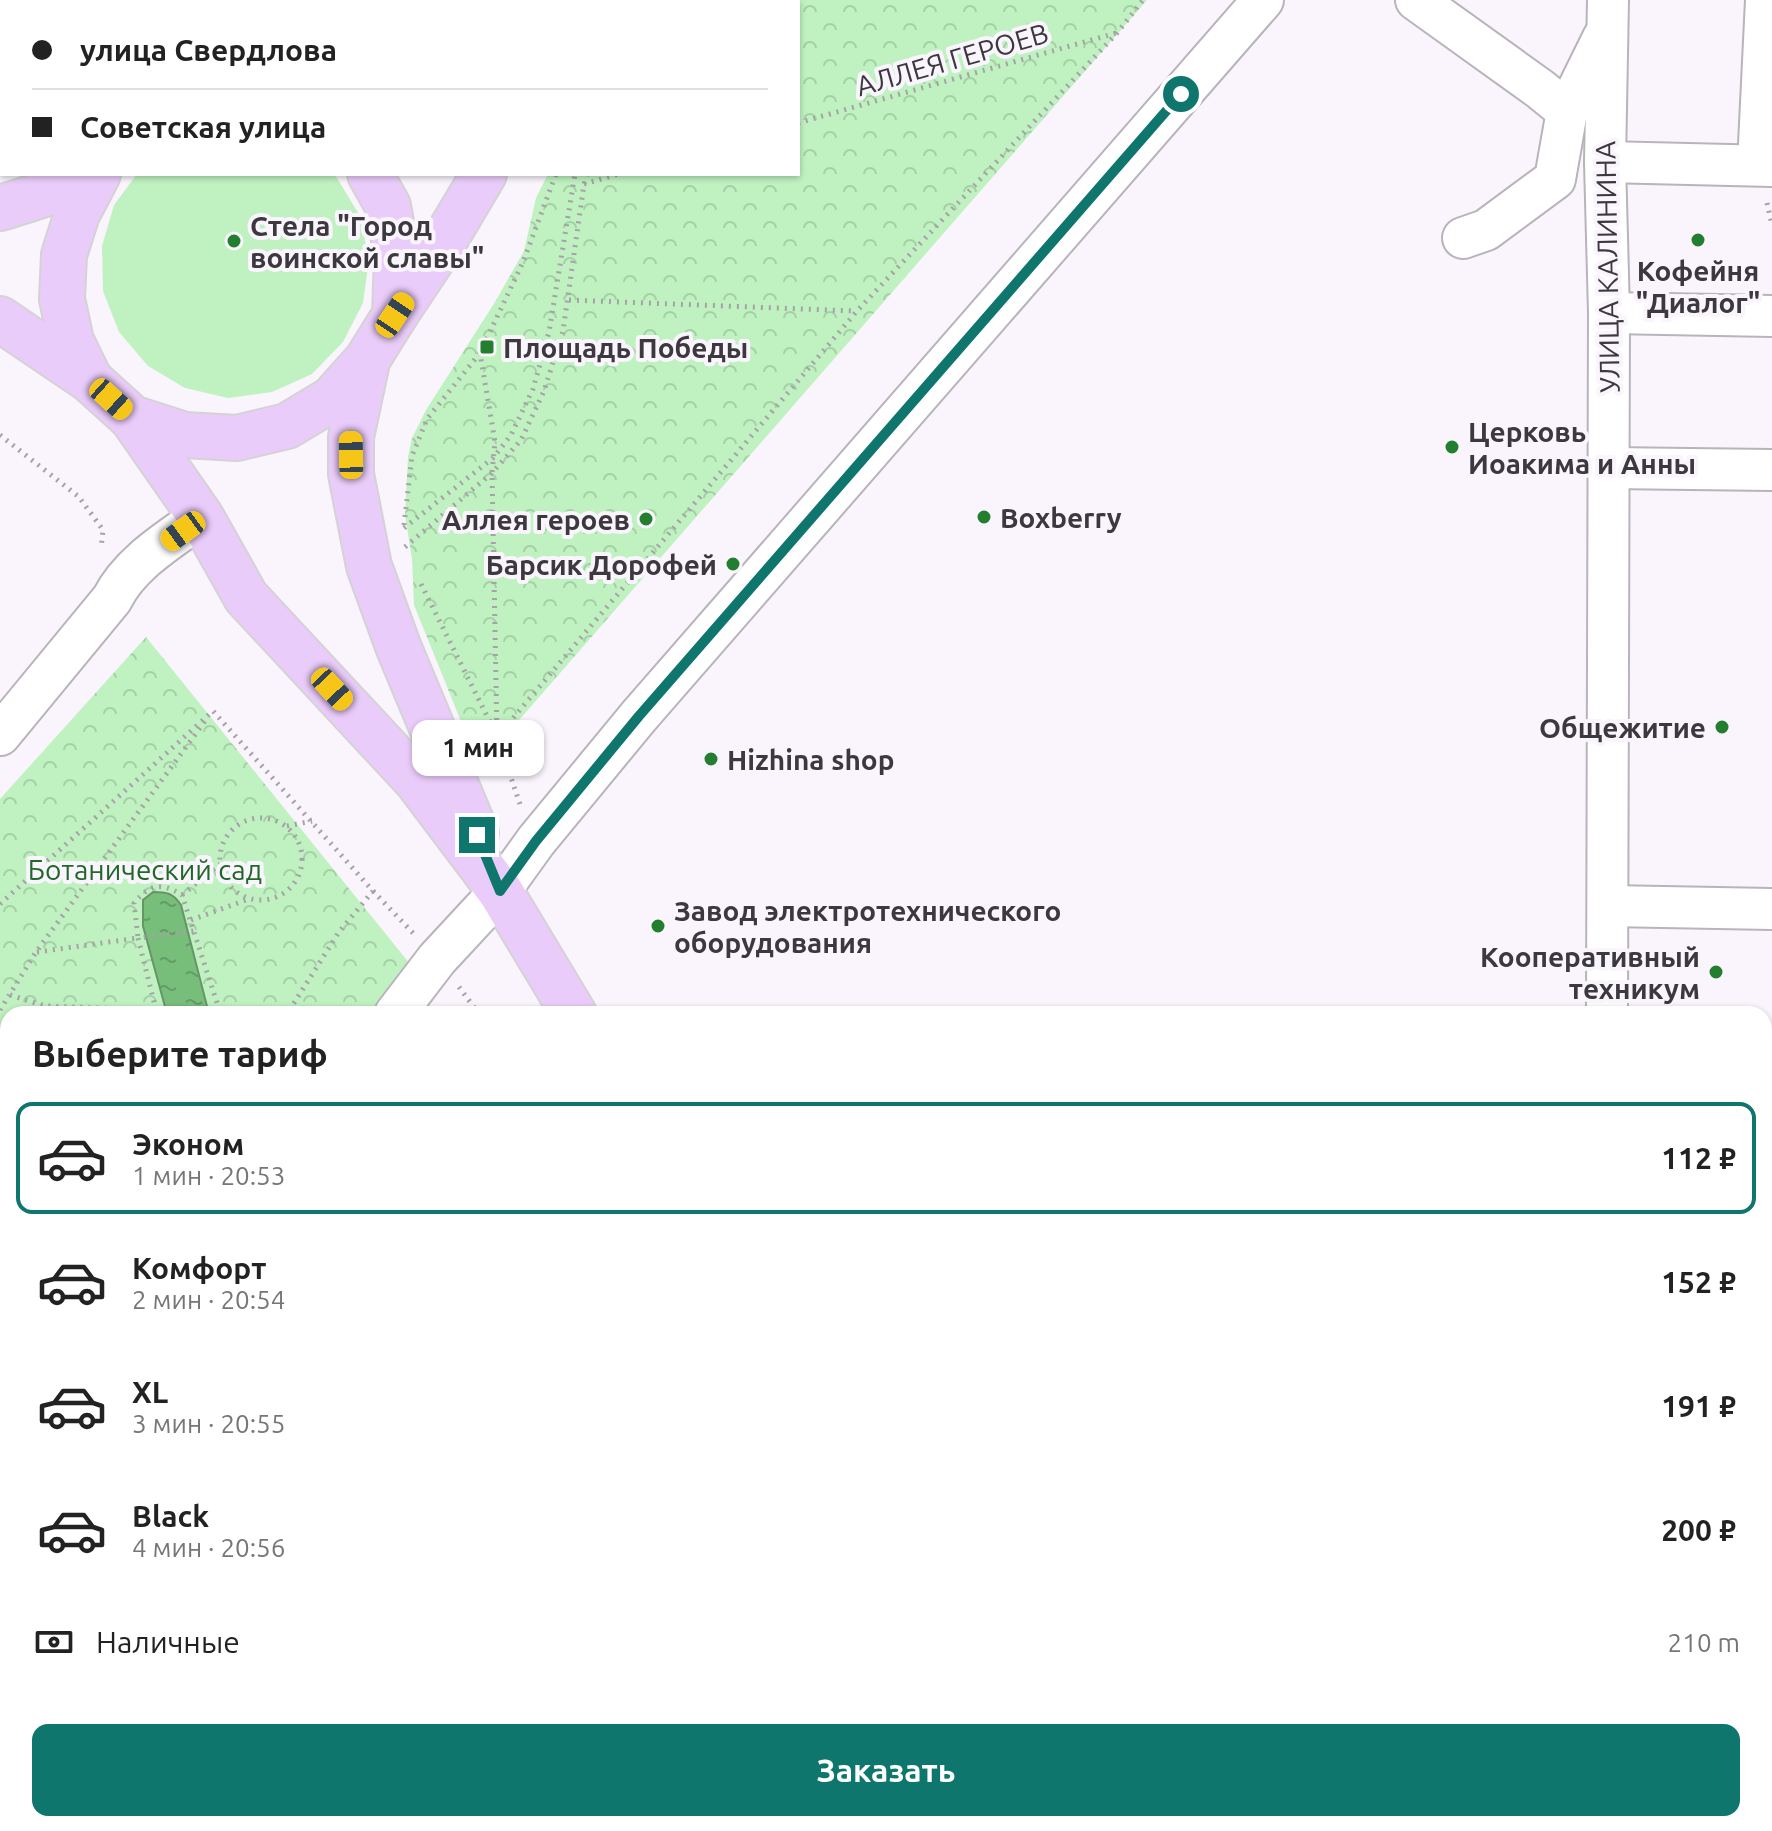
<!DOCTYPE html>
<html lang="ru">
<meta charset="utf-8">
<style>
:root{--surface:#fff;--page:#f6f6f6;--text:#222;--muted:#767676;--line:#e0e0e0;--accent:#0f766e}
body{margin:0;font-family:Ubuntu,sans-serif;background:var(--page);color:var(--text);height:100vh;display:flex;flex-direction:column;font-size:30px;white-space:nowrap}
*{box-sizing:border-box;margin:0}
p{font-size:26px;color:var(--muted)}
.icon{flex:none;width:44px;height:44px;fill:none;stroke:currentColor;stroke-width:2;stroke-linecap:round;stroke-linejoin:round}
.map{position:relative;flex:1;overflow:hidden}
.drawer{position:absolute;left:0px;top:1006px;width:1772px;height:826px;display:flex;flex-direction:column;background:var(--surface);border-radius:24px 24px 0 0;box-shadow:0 2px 6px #0004}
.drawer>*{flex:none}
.top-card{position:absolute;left:0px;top:0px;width:800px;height:176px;box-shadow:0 2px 6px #0004;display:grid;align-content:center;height:176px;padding:0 32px;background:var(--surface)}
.end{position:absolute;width:36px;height:36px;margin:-18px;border:10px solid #0f766e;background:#fff;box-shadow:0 0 0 4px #fff}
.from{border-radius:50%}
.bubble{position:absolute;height:56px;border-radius:16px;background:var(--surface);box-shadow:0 2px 6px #0004;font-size:26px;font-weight:700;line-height:56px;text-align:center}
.car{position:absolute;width:24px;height:48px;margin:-24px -12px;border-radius:10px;box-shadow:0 0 6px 2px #0007;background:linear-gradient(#f5c518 24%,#345 0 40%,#f5c518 0 76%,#345 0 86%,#f5c518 0)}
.top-card b{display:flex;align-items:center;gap:28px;height:76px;font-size:30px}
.top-card b+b{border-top:2px solid var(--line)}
.top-card i{width:20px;height:20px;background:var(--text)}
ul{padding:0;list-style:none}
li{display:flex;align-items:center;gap:24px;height:112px;margin:0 16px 12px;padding:0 16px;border:4px solid transparent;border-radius:16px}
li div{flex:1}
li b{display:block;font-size:30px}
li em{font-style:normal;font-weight:700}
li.current{border-color:var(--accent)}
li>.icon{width:72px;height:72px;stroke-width:1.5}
h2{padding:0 32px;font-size:36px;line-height:96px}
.pay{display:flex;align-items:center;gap:20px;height:88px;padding:0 32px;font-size:30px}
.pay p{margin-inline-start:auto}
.action{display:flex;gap:16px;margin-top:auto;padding:16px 32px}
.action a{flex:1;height:92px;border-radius:16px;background:var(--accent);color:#fff;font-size:32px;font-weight:700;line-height:92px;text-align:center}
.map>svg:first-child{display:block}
.green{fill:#bff2c0}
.park{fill:url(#park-crowns)}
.water{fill:url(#water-ripples);stroke:#669668;stroke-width:2}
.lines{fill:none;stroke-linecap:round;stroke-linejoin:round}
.minor-casing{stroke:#b9b3bc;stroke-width:44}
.major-casing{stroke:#d4d3d4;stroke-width:48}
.path{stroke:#a6a2a8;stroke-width:5;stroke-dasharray:2 6;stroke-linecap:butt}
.minor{stroke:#fff;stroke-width:40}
.major{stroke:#eaccfa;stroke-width:44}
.route{stroke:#0f766e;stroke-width:10}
.poi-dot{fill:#237f2f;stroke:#faf4fd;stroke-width:3}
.labels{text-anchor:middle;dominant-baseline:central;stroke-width:8;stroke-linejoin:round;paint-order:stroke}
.street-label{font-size:28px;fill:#3b393d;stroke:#faf4fd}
.poi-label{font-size:28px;font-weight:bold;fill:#3b393d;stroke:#faf4fd;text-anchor:start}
.park-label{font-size:28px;fill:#206829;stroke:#faf4fd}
</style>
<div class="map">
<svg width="1772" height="1831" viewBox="0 0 1772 1831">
<defs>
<pattern id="park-crowns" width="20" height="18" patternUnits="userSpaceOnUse" patternTransform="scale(2)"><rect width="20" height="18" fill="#bff2c0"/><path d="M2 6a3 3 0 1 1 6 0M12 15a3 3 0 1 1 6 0" fill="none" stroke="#a5d0a6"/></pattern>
<pattern id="water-ripples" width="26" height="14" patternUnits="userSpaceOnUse" patternTransform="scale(2)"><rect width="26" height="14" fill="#78be7b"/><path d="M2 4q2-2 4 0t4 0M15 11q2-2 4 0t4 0" fill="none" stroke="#649b66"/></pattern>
</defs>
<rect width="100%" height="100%" fill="#faf4fd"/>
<g class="green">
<polygon points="137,174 333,174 337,178 360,216 369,259 363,303 343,342 312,374 272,392 228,398 185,388 148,366 119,332 103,291 102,246 114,205"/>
<polygon points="1348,1824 1507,1824 1507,1831 1347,1831"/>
</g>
<g class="park">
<polygon points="678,0 1147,0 479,766 414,605 412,559 405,515 408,457 412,438 426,410 495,302 524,251 536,198 548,174 798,174 798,2 677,2"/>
<polygon points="146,637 410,964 379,1014 8,1014 8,1625 0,1638 0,799"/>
</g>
<path class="water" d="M 153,892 C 167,892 173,893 181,905 L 209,1014 L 167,1014 L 143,926 L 143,900 Z"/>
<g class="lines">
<defs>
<g id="minor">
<polyline points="137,0 137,2"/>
<polyline points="208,0 210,2"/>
<polyline points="1416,0 1540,89 1567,111 1603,38"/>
<polyline points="78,2 80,0"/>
<polyline points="0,94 2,92"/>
<polyline points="1605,162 1772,166"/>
<polyline points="1758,165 1766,0"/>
<polyline points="1463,238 1486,230 1555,179 1567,111"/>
<polyline points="1609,313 1772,316"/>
<polyline points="1609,468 1772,470"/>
<path d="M 0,735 L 112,599 C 130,563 169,540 201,517"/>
<polyline points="1608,906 1772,909"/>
<polyline points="395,1014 437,959 500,891 536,841 639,716 1263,0"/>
<polyline points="1607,1014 1609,313 1605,162 1608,0"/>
<polyline points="1764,1154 1772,1155"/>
<polyline points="1764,1424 1772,1424"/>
<polyline points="0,1681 8,1667"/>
<polyline points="0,1726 8,1730"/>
<polyline points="215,1824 231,1831"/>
<polyline points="573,1824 574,1831"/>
<polyline points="1225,1824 1228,1831"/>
<polyline points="741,1831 742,1824"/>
<polyline points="1598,1831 1598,1824"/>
</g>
<g id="major">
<polyline points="607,2 609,0"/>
<polyline points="98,174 77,214 64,255 62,299 71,341 90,380 132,418 185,435 237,438 287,426 332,399 367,360 395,315 443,243 484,174"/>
<polyline points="370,174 388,206 397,256 395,315"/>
<polyline points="0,208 95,178"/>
<polyline points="0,319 90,380"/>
<polyline points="367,362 351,437 351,474 369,566 398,646 476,833"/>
<polyline points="132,418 201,517 246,597 417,781 500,891 574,1014"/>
<polyline points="984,1824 988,1831"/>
</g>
</defs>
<use href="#minor" class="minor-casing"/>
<use href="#major" class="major-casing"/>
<g class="path">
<polyline points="338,0 340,2"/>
<polyline points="535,2 537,0"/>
<polyline points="674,2 676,0"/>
<polyline points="701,2 703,0"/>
<polyline points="717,2 719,0"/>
<polyline points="798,123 1116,33"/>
<polyline points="584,184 619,174"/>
<polyline points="1767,203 1772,225"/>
<polyline points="569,300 855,311"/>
<polyline points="0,435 79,497 103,530 101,548"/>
<polyline points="404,525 412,456 427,419 480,353"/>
<polyline points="404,528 493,458 511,435 533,389 549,332 575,174"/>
<polyline points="405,547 492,473 521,440 544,391 563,331 584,184 587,174"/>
<polyline points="421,584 495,732"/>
<polyline points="497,736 492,473 495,442 480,353 523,262 556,174"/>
<polyline points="520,804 497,737 857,311 1117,33 1143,0"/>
<circle cx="261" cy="859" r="41"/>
<polyline points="287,826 312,821"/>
<polyline points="373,891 414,934"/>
<polyline points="182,895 220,864"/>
<polyline points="0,904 213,711 373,891 339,932 287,1014"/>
<polyline points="191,920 249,899"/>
<path d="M 37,952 L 138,938 L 134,903 C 150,884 161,882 182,895 L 219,1009 L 220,1014"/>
<polyline points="459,987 479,1014"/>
<polyline points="10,995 45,1006 156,1010 158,1014"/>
<polyline points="0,1010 36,952 205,721"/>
<polyline points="156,1010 138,938 194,931"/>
<polyline points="614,1014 625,1008"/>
<polyline points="0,1494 8,1481"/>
</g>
<use href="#minor" class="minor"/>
<use href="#major" class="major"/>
</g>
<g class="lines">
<polyline class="route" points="477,835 500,891 536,841 639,716 1181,94"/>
</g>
<g class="poi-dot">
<circle cx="1698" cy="240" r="8"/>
<circle cx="234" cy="241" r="8"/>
<rect x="479" y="339" width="16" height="16" rx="4"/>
<circle cx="1452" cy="447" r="8"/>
<circle cx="984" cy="517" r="8"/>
<circle cx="646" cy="519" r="8"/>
<circle cx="733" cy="564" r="8"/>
<circle cx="1722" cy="727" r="8"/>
<circle cx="711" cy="759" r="8"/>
<circle cx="658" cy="926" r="8"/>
<circle cx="1716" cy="972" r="8"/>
</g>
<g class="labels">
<g class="street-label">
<text transform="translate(952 59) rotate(-16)">АЛЛЕЯ ГЕРОЕВ</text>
<text transform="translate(1607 267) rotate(-91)">УЛИЦА КАЛИНИНА</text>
</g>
<g class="poi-label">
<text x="250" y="225">Стела "Город<tspan x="250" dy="32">воинской славы"</tspan></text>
<text x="1698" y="270" text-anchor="middle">Кофейня<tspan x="1698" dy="32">"Диалог"</tspan></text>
<text x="503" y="347">Площадь Победы</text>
<text x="1468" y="431">Церковь<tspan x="1468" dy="32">Иоакима и Анны</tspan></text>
<text x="1000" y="517">Boxberry</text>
<text x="630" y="519" text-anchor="end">Аллея героев</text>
<text x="717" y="564" text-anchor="end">Барсик Дорофей</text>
<text x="1706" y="727" text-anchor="end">Общежитие</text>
<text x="727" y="759">Hizhina shop</text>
<text x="674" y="910">Завод электротехнического<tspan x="674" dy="32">оборудования</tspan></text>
<text x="1700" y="956" text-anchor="end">Кооперативный<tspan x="1700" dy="32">техникум</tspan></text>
</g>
<g class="park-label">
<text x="145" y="869">Ботанический сад</text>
</g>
</g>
</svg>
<i class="end from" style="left:1181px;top:94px"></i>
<i class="end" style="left:477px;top:835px"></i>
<div class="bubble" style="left:412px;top:720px;width:132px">1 мин</div>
<i class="car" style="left:395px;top:315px;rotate:34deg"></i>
<i class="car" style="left:111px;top:399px;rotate:132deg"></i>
<i class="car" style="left:351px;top:455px;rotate:359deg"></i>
<i class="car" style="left:183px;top:531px;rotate:234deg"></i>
<i class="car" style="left:332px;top:689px;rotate:137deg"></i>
<div class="top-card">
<b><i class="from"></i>улица Свердлова</b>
<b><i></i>Советская улица</b>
</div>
<section class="drawer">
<h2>Выберите тариф</h2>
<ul>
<li class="current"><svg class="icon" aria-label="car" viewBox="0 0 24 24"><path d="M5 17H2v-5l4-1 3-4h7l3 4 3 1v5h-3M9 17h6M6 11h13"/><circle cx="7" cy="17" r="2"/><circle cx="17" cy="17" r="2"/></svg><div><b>Эконом</b><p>1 мин · 20:53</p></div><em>112 ₽</em></li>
<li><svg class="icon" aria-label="car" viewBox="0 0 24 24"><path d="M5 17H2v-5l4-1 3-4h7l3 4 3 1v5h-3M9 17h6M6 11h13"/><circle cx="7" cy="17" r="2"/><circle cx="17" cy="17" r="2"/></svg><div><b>Комфорт</b><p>2 мин · 20:54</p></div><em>152 ₽</em></li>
<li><svg class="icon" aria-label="car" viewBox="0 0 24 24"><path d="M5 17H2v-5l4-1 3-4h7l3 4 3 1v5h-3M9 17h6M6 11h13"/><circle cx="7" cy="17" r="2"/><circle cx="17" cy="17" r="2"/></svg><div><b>XL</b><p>3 мин · 20:55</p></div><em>191 ₽</em></li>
<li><svg class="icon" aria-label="car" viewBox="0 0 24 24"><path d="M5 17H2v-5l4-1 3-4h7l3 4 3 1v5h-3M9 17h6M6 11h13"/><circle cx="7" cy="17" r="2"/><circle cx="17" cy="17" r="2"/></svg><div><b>Black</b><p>4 мин · 20:56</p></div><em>200 ₽</em></li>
</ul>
<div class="pay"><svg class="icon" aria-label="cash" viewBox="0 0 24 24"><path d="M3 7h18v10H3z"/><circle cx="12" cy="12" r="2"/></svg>Наличные<p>210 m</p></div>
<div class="action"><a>Заказать</a></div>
</section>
</div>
